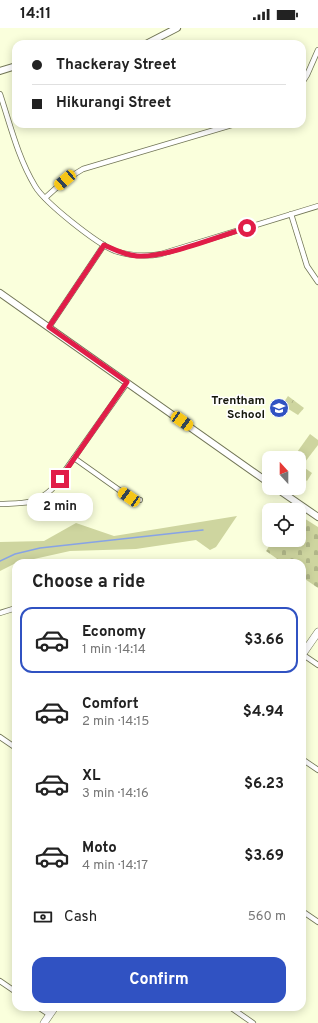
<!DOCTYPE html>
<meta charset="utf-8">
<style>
:root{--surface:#fff;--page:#f2f2f2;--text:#222;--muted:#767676;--line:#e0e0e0;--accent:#3052c2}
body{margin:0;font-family:Overpass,sans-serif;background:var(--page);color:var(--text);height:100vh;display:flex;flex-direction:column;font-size:15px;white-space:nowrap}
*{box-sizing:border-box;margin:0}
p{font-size:13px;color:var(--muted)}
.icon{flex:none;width:22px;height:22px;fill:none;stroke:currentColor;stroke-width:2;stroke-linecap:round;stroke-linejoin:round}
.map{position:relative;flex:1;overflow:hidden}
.sheet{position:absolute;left:12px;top:531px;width:294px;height:452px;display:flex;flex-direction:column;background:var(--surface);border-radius:12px;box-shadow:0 2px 10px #0003}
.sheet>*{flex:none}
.guide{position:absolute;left:12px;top:12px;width:294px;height:88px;border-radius:12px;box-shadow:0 2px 10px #0003;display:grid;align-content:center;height:88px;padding:0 20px;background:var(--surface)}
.needle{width:26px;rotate:339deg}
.buttons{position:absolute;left:262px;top:423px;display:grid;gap:8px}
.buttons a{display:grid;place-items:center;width:44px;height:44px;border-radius:8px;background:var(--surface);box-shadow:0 2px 10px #0003;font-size:20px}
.end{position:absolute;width:18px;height:18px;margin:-9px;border:5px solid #e11d48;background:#fff;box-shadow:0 0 0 2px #fff}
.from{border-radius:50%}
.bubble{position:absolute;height:28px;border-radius:12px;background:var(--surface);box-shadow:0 2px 10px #0003;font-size:13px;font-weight:700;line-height:28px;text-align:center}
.car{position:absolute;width:12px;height:24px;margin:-12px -6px;border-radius:5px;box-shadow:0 0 3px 1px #0007;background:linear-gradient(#f5c518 24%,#345 0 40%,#f5c518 0 76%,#345 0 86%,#f5c518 0)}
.guide b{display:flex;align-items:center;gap:14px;height:38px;font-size:15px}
.guide b+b{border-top:1px solid var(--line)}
.guide i{width:10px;height:10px;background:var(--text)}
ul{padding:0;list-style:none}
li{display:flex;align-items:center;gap:12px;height:66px;margin:0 8px 6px;padding:0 12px;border:2px solid transparent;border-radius:12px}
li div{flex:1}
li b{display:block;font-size:15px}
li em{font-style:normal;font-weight:700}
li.on{border-color:var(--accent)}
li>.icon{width:36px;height:36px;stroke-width:1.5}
h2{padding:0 20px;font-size:18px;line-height:48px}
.pay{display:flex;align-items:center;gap:10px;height:44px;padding:0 20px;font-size:15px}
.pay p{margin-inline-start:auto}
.action{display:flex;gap:8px;margin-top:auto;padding:8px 20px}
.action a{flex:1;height:46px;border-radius:12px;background:var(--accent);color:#fff;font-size:16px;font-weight:700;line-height:46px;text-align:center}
.status{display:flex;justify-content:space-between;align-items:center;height:28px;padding:0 20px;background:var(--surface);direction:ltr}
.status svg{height:11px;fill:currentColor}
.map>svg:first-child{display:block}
.grass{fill:#ced59f}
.cemetery{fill:url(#cemetery-stones)}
.park{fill:url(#park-crowns)}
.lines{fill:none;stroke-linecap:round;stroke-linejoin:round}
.stream{stroke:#87a3e5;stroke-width:1.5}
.minor-casing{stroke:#727657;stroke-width:6}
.tertiary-casing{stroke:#727657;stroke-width:8}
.secondary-casing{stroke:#727657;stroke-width:8}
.minor{stroke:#fff;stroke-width:4.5}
.tertiary{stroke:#fff;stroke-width:6}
.secondary{stroke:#fff;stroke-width:7}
.route{stroke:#e11d48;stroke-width:5}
.labels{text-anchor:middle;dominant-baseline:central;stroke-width:3;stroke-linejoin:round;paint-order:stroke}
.poi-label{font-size:12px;font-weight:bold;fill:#15170b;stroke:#fff;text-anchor:end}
</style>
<div class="status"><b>14:11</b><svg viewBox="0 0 49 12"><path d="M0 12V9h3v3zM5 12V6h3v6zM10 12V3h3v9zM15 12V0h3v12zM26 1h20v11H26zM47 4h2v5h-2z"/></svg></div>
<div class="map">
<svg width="318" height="995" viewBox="0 0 318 995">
<defs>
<pattern id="cemetery-stones" width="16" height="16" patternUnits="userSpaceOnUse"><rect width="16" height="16" fill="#ced59f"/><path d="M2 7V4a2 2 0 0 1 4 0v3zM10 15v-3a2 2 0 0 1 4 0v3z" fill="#b0b688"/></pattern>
<pattern id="park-crowns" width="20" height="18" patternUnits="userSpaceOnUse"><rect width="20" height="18" fill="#ced59f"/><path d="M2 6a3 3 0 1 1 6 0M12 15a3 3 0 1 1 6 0" fill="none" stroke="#b0b688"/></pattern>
</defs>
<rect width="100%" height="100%" fill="#faffdc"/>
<g class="grass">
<polygon points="310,406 318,412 318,417 305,434 295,427"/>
<polygon points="299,436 312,445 307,453 299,448"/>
<polygon points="237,488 216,519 210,522 196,512 136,521 70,523 16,535 0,543 0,514 44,513 76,495 114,508"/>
</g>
<polygon class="cemetery" points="299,487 318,499 318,560 302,549 302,535 283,535 266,523 273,512 299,512"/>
<polygon class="park" points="288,368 304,380 298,387 282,377"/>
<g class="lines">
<polyline class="stream" points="0,533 15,526 40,520 203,502"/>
<defs>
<g id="minor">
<polyline points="302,55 307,47 318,22"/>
<path d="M 0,66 C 10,96 18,130 35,158 C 45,175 96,215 115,223 C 131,228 145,229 161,226 L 318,178"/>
<polyline points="45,170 65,152 83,141 235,96"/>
<polyline points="291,186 307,238 318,254"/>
<polyline points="49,299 104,217"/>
<polyline points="74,430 129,469 140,472"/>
<path d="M 0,476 C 23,475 35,477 52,461 L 127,355"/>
<polyline points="0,585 16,580"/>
<polyline points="302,626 318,637"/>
<polyline points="0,709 16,720"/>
<polyline points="302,731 318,742"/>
<polyline points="302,883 318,894"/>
<polyline points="0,953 16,964"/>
<polyline points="38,979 50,987"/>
<polyline points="230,979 253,995"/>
</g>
<g id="tertiary">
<polyline points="146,16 177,0"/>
<polyline points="0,43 16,38"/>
<polyline points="0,265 269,455"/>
<polyline points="276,460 318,489"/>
</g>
<g id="secondary">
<polyline points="302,627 318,604"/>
<polyline points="44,995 55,979"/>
</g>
</defs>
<use href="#minor" class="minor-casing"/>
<use href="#tertiary" class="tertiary-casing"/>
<use href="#secondary" class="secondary-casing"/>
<use href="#minor" class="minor"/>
<use href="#tertiary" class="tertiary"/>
<use href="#secondary" class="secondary"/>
</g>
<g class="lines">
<path class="route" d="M 60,451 L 127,354 L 49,299 L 104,217 C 115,222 125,227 137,228 C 166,230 218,208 247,200"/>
</g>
<defs>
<symbol id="school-disc" viewBox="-11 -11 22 22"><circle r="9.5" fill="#3052c2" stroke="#fff"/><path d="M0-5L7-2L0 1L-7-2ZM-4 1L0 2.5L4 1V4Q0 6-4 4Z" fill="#fff"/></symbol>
</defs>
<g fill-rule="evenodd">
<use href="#school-disc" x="268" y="369" width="22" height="22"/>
</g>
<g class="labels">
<g class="poi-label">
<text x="265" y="373">Trentham<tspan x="265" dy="14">School</tspan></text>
</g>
</g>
</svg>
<div class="buttons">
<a><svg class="needle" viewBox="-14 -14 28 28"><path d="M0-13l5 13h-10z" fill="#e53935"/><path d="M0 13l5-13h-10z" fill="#767676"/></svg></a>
<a><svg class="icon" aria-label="locate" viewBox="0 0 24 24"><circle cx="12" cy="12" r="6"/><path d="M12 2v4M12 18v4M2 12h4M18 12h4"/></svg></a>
</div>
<i class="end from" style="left:247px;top:200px"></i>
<i class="end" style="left:60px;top:451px"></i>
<div class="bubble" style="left:27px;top:465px;width:66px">2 min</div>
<i class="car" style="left:65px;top:152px;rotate:229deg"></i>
<i class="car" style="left:182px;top:393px;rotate:125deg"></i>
<i class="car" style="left:129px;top:469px;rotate:305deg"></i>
<div class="guide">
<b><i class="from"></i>Thackeray Street</b>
<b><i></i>Hikurangi Street</b>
</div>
<section class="sheet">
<h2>Choose a ride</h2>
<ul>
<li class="on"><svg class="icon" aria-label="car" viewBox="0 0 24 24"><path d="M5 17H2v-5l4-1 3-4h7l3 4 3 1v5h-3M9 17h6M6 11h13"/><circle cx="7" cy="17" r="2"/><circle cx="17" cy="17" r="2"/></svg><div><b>Economy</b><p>1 min · 14:14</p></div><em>$3.66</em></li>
<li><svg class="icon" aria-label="car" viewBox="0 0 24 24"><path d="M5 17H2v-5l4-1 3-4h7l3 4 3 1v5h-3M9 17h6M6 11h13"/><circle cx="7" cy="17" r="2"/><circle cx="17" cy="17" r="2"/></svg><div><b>Comfort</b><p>2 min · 14:15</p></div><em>$4.94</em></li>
<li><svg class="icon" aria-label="car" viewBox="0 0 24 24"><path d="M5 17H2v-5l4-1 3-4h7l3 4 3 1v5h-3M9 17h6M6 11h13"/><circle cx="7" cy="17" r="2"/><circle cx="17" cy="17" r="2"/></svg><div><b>XL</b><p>3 min · 14:16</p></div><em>$6.23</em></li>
<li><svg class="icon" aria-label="car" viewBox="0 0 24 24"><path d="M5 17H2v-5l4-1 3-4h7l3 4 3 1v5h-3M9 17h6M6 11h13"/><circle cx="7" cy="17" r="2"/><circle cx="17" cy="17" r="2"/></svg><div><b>Moto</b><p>4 min · 14:17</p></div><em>$3.69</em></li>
</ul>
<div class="pay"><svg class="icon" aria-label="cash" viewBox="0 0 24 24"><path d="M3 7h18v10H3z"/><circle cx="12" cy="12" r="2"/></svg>Cash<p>560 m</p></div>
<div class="action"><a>Confirm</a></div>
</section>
</div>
